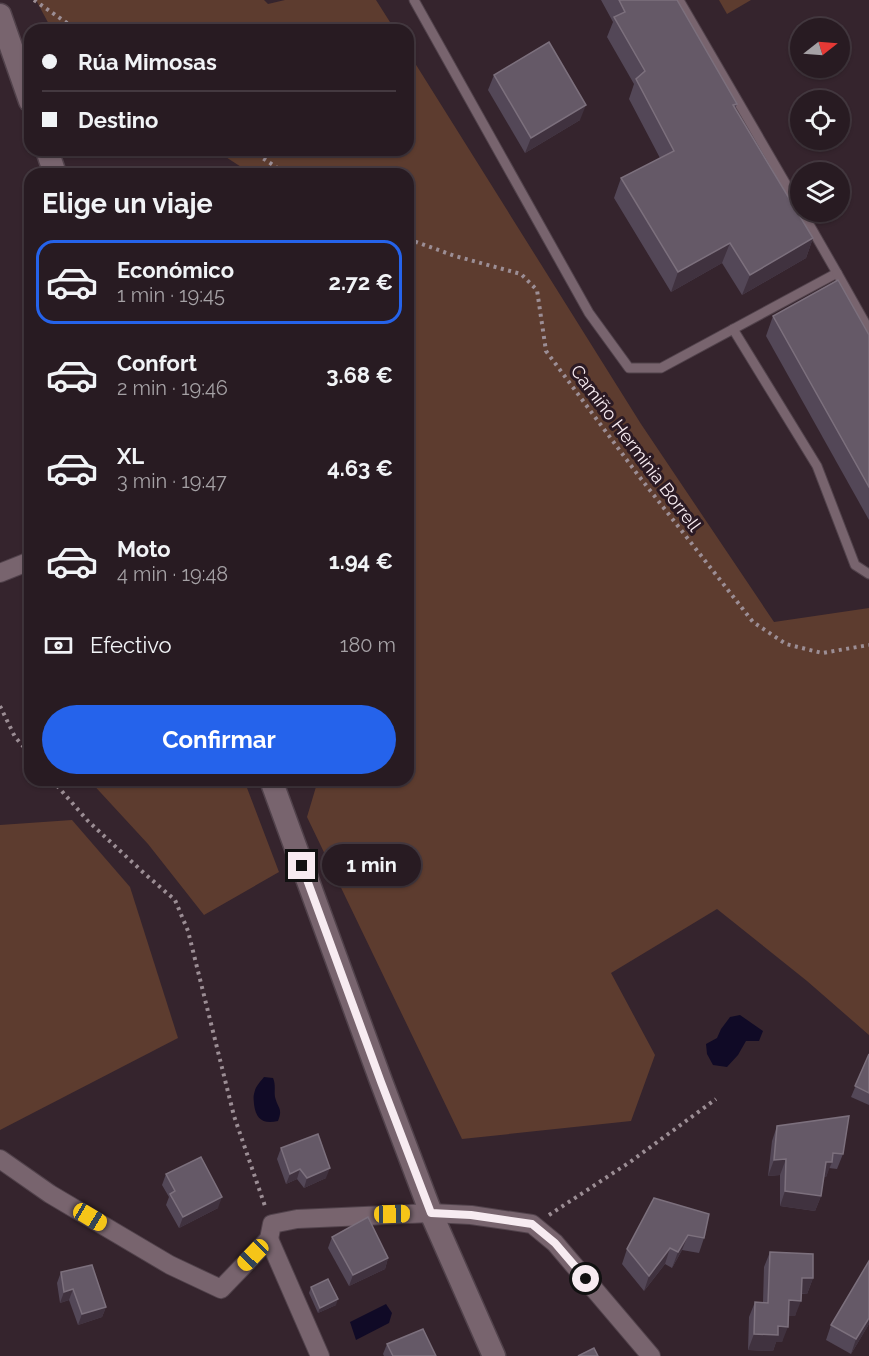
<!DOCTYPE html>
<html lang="es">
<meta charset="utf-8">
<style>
:root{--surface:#281b22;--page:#34282f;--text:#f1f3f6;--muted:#a5a1a5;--line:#443940;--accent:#2563eb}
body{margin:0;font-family:Raleway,sans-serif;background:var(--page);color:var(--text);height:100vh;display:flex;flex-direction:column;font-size:22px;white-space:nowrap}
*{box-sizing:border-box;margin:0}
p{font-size:20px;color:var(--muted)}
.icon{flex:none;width:33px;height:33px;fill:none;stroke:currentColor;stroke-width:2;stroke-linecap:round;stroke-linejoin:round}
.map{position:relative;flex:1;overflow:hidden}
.panel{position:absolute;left:24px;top:168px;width:390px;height:618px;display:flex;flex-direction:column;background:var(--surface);border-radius:18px;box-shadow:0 2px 4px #0004,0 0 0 2px var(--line)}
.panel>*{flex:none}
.banner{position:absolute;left:24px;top:24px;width:390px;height:132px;border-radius:18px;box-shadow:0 2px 4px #0004,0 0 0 2px var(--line);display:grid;align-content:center;height:132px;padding:0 18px;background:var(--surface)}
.needle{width:39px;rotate:73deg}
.controls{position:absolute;left:790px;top:18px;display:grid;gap:12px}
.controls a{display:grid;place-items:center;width:60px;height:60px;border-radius:50%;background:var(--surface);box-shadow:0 2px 4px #0004,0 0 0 2px var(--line);font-size:30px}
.end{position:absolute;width:27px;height:27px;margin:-14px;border:8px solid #f7ebf1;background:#111;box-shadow:0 0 0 3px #111}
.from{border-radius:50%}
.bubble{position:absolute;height:42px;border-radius:21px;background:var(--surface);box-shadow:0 2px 4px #0004,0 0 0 2px var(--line);font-size:20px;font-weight:700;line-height:42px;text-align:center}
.car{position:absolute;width:18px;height:36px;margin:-18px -9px;border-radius:8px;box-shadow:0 0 4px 2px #0007;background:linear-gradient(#f5c518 24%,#345 0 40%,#f5c518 0 76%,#345 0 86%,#f5c518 0)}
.banner b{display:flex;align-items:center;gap:21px;height:57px;font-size:22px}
.banner b+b{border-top:2px solid var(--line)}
.banner i{width:15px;height:15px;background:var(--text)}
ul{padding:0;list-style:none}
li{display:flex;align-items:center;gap:18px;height:84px;margin:0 12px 9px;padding:0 6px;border:3px solid transparent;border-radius:18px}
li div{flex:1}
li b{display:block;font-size:22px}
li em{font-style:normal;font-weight:700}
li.selected{border-color:var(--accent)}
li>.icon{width:54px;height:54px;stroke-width:1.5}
h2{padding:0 18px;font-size:27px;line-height:72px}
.pay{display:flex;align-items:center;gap:15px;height:66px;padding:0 18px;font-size:22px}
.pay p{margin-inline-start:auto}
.cta{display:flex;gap:12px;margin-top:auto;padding:12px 18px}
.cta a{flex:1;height:69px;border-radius:36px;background:var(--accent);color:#fff;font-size:24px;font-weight:700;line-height:69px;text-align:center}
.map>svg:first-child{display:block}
.green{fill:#5d3c2f}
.water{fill:#100a26}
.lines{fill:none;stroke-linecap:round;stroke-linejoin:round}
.service-casing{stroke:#51424b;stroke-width:11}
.minor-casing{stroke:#51424b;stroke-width:20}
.tertiary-casing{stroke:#51424b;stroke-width:25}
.path{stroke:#9c8e95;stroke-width:4;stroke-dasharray:3 4.5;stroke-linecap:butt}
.service{stroke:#78646e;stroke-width:9}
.minor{stroke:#78646e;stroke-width:18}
.tertiary{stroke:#78646e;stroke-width:22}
.wall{fill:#534757}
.shaded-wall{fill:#40323f}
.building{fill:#655967;stroke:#7c707d;stroke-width:1.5}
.route{stroke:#f7ebf1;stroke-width:8}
.labels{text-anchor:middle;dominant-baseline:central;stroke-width:6;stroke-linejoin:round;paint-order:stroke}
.street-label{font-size:18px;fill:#f7ebf1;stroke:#2b1a24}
</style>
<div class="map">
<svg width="869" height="1356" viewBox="0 0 869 1356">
<rect width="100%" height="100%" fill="#35242d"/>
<g class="green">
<polygon points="36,0 264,0 268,4 285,0 376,0 395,30 52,30"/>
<polygon points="719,0 751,0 727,14"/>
<polygon points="408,52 641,424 774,622 869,608 869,1035 807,981 717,909 611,973 655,1055 631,1121 462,1139 307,817 318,780 408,780 408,174 252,174 215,150 408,150"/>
<polygon points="89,780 244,780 279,872 204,915 148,844"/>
<polygon points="72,820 130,887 178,1038 0,1130 0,825"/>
</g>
<g class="water">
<polygon points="740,1015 763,1031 759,1041 746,1041 738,1055 727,1067 713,1065 707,1054 706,1044 717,1038 721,1029 730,1017"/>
<path d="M 264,1077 L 273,1078 C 276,1085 274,1091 275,1097 C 278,1109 283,1108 278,1121 C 263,1124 256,1120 254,1104 C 254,1102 253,1097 254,1094 C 255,1087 260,1082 264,1077 Z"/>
<polygon points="386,1304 392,1313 389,1323 356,1340 350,1322"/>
</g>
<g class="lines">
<defs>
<g id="service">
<polyline points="414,0 589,313 629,368 661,368 837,273 802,212"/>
<polyline points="679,0 801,210"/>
<polyline points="837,273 869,330"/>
<polyline points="733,329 817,466 855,565 869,574"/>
</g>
<g id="minor">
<polyline points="0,573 30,561"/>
<polyline points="0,1159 50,1194 170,1265 221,1289 269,1239 272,1224 297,1219 431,1213 471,1215 532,1224 555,1243 651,1356"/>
<polyline points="269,1239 320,1356"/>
</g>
<g id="tertiary">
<polyline points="0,15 30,101"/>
<polyline points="47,150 55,174"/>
<polyline points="271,780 381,1081 431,1213 494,1356"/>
</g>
</defs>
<use href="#service" class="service-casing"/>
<use href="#minor" class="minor-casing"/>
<use href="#tertiary" class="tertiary-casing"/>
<g class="path">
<polyline points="34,0 77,30"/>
<polyline points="251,150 286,174"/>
<polyline points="408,239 455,256 521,274 537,290 546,351 638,475 753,622 786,644 822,653 869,645"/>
<polyline points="0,706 15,737 30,754"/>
<polyline points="52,780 88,821 145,874 175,900 188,931 234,1116 266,1209"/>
<polyline points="549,1215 630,1162 716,1099"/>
</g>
<use href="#service" class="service"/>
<use href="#minor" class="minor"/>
<use href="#tertiary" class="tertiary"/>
</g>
<g class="wall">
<polygon points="601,0 677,0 737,104 735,109 813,238 806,258 742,295 722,263 671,292 614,198 621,178 660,158 629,99 634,84 607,37 613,22"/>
<polygon points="494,75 580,120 525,153 488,90"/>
<polygon points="773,316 869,335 869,520 766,336"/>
<polygon points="30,432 30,464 29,465 22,444 26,433"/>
<polygon points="869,1054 869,1105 851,1097"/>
<polygon points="777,1126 843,1154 837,1169 829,1168 826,1177 824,1177 821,1196 815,1211 780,1206 780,1175 768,1176 772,1141"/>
<polygon points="281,1148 326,1178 304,1188 297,1179 286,1184 277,1159"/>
<polygon points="166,1174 218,1208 179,1228 166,1205 169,1197 162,1185"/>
<polygon points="654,1198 704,1238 699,1253 682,1250 672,1268 665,1264 644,1291 622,1264 627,1249"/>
<polygon points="332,1237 388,1258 385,1269 349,1286 328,1248"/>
<polygon points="770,1252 813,1278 807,1294 801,1294 795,1316 788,1316 782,1342 776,1342 773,1351 748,1350 749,1317 755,1302 763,1302 764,1267"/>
<polygon points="61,1272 106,1307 102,1317 78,1325 69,1300 60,1303 57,1283"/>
<polygon points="311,1287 336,1305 318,1313 309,1293"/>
<polygon points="869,1324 851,1354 826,1340 831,1325"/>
<polygon points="387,1344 436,1356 384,1356 383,1354"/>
</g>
<g class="shaded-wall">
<polygon points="586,105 580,120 525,153 531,138"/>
<polygon points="813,238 806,258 742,295 750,275"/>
<polygon points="730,243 722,263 671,292 678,272"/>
<polygon points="786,1159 780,1175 768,1176 774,1160"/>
<polygon points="826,1162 832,1162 826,1177 820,1177"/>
<polygon points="330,1168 326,1178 304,1188 307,1178"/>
<polygon points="300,1169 297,1179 286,1184 290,1174"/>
<polygon points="785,1191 821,1196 815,1211 780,1206"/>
<polygon points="222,1197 218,1208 179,1228 183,1217"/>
<polygon points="688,1235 682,1250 672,1268 678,1252"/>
<polygon points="670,1248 665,1264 644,1291 649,1276"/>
<polygon points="388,1258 385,1269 349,1286 353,1275"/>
<polygon points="802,1278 813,1278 807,1294 796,1293"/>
<polygon points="73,1289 69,1300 60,1303 64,1292"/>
<polygon points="338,1299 336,1305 318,1313 320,1308"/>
<polygon points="789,1300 801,1301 795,1316 783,1316"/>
<polygon points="106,1307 102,1317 78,1325 82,1314"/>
<polygon points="869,1318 869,1324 851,1354 856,1339"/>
<polygon points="778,1326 788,1327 782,1342 776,1342 773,1351 748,1350 754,1334"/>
</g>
<g class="building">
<polygon points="619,0 677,0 737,104 733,105 813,238 750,275 730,243 678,272 621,178 674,151 636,79 645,71 614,17 625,12"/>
<polygon points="549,42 586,105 531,138 494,75"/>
<polygon points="838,280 869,335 869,487 773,316"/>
<polygon points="30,432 30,446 26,433"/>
<polygon points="869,1054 869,1093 855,1086"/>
<polygon points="849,1116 843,1154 833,1153 832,1162 826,1162 821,1196 785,1191 786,1159 774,1160 777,1126"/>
<polygon points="318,1134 330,1168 307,1178 300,1169 290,1174 281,1148"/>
<polygon points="201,1157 222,1197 183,1217 170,1194 175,1191 166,1174"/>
<polygon points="654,1198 709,1214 704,1238 688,1235 678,1252 670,1248 649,1276 627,1249"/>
<polygon points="368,1217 388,1258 353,1275 332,1237"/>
<polygon points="770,1252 813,1254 813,1278 802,1278 801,1301 789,1300 788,1327 778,1326 778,1335 754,1334 755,1302 768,1303"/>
<polygon points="869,1261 869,1318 856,1339 831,1325"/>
<polygon points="92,1265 106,1307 82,1314 73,1289 64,1292 61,1272"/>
<polygon points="328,1279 338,1299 320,1308 311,1287"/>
<polygon points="423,1329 436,1356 393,1356 387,1344"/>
<polygon points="594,1348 598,1356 578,1356"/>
</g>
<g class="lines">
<polyline class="route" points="302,866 381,1082 431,1213 471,1215 532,1224 555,1243 586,1279"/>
</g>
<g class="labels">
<g class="street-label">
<text transform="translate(636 448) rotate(53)">Camiño Herminia Borrell</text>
</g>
</g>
</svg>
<div class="controls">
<a><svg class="needle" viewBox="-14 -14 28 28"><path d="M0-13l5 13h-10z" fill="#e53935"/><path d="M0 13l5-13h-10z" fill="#a5a1a5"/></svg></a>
<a><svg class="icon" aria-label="locate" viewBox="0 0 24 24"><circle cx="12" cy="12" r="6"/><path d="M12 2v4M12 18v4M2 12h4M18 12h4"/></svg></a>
<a><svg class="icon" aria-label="layers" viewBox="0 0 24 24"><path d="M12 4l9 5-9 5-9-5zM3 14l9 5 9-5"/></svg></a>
</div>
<i class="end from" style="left:586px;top:1279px"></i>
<i class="end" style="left:302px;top:866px"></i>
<div class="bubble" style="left:322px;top:844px;width:99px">1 min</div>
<i class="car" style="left:392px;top:1214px;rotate:89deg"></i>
<i class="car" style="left:90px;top:1217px;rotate:121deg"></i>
<i class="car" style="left:253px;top:1255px;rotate:224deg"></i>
<div class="banner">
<b><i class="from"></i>Rúa Mimosas</b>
<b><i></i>Destino</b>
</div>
<section class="panel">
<h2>Elige un viaje</h2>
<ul>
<li class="selected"><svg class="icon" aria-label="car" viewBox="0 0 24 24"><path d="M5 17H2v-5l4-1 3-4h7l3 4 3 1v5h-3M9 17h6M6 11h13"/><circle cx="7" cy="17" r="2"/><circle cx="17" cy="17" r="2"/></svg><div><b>Económico</b><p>1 min · 19:45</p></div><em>2.72 €</em></li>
<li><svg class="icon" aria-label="car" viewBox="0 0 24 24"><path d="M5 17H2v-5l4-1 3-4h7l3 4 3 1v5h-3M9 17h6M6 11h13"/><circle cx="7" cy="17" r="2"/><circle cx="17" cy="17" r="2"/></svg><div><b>Confort</b><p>2 min · 19:46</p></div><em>3.68 €</em></li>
<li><svg class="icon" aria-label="car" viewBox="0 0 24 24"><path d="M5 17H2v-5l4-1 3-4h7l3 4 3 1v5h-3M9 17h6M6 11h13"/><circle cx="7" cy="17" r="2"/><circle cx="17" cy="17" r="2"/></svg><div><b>XL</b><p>3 min · 19:47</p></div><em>4.63 €</em></li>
<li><svg class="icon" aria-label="car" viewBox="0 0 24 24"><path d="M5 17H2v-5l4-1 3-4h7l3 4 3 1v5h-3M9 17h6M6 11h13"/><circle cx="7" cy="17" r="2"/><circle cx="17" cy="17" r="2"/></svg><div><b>Moto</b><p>4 min · 19:48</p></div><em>1.94 €</em></li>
</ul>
<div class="pay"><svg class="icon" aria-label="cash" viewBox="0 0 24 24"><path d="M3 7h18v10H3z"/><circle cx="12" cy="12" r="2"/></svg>Efectivo<p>180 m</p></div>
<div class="cta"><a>Confirmar</a></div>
</section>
</div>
